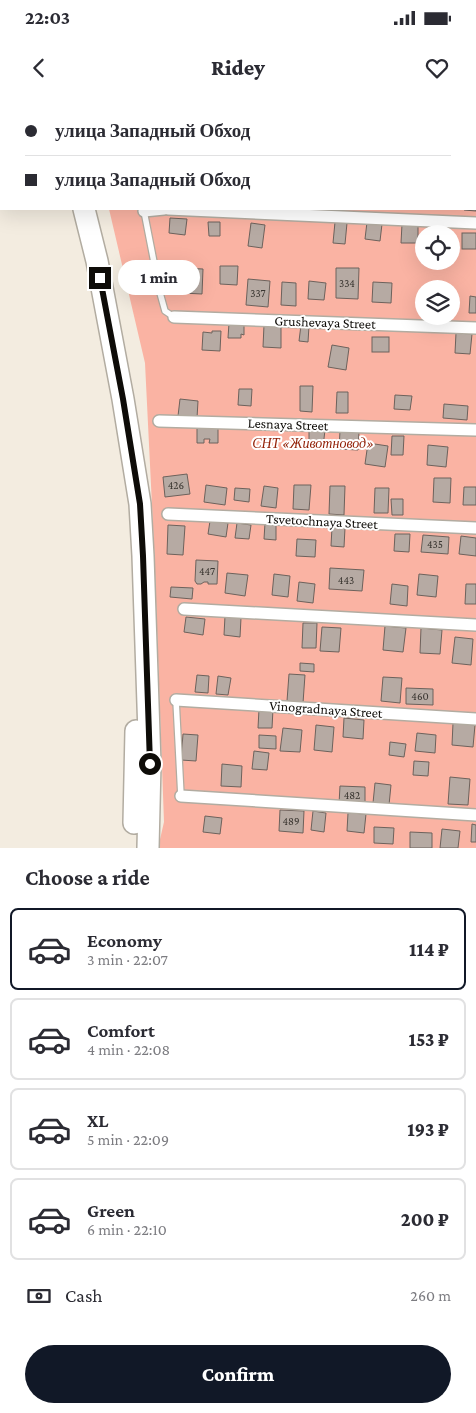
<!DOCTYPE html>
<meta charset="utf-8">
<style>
:root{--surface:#fff;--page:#f2f2f3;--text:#2b2b33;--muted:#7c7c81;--line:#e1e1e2;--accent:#111827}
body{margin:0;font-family:"Crimson Pro",serif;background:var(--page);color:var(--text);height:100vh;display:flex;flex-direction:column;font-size:19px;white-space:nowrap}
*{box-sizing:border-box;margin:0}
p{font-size:16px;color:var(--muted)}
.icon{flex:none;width:28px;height:28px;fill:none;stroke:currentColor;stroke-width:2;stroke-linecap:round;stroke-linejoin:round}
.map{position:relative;height:748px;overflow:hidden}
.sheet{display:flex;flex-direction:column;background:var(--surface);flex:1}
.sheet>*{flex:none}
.hud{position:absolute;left:0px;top:0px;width:476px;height:110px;box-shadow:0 5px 20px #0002;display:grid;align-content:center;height:110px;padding:0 25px;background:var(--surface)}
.buttons{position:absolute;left:415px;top:125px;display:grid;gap:10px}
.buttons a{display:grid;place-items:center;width:45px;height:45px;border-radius:50%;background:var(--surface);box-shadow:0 5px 20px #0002;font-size:25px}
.end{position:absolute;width:22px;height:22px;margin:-11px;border:6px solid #0e0c08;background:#fff;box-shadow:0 0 0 2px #fff}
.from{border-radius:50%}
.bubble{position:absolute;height:35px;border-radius:18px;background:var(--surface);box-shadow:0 5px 20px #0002;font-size:16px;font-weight:800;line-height:35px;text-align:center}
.hud b{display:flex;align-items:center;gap:18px;height:48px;font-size:19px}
.hud b+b{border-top:1px solid var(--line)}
.hud i{width:12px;height:12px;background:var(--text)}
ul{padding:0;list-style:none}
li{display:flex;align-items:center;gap:15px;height:82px;margin:0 10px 8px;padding:0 15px;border:2px solid var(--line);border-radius:8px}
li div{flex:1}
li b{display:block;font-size:19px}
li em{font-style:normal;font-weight:800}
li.on{border-color:var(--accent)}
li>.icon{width:45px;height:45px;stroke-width:1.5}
h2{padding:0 25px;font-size:22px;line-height:60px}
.pay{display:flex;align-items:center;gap:12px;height:55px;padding:0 25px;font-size:19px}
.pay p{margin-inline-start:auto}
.primary-button{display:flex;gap:10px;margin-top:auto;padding:10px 25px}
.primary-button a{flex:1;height:58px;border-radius:30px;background:var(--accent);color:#fff;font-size:20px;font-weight:800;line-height:58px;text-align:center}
.status{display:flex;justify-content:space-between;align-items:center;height:35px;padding:0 25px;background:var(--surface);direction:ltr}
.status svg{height:14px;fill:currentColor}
header{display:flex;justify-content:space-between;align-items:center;height:65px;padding:0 25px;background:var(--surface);font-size:22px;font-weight:800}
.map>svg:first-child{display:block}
.green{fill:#fab3a3;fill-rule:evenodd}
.building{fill:#b6aaa3;stroke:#6d625c}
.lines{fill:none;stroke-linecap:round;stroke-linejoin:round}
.lane-casing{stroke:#b2aca1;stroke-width:8}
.street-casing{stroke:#b2aca1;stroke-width:14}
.highway-casing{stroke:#b2aca1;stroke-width:24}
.lane{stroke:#fff;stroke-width:5.5}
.street{stroke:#fff;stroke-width:11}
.highway{stroke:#fff;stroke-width:21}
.route{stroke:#0e0c08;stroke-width:6}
.labels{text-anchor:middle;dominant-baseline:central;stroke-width:4;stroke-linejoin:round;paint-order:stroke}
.number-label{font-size:11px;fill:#38342f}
.street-label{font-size:14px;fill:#0e0c08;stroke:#fff}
.park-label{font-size:14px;font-style:italic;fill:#932209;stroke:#fff}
</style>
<div class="status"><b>22:03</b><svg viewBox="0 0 49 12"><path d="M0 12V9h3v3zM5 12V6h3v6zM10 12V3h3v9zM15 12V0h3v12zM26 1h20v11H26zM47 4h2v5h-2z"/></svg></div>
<header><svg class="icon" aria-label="back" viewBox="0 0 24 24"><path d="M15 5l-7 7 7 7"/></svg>Ridey<svg class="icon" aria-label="heart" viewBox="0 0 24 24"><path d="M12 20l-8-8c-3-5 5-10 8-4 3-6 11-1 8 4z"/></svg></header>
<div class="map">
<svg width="476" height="748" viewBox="0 0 476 748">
<rect width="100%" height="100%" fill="#f3ece0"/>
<path class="green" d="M 82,0 L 476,0 L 476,748 L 158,748 L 164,722 L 154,446 L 145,263 L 109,109 L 475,109 L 475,1 ZM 424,134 L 451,134 L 451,161 L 424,161 ZM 424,189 L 451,189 L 451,216 L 424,216 Z"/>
<g class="building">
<polygon points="475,88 476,111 464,110 464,109 475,109"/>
<polygon points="170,118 187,119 185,135 169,133"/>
<polygon points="208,122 220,122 220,136 209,136"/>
<polygon points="335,122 347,123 345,144 333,143"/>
<polygon points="367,122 382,124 380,141 365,139"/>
<polygon points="251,123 265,125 262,148 248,146"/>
<polygon points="402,124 418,124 418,143 401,143"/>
<rect x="462" y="133" width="14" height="16"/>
<polygon points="220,166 238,166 237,185 220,184"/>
<polygon points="183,168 203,169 202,194 182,193"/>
<polygon points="336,168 359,168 358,199 336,198"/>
<polygon points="248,179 270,181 268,207 246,205"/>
<polygon points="309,181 326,183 324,200 308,199"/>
<polygon points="282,182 296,183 296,206 281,205"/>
<polygon points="373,182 392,183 391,203 372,202"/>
<polygon points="470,196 476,197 476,213 469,213"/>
<polygon points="229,223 244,223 244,235 241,234 241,238 228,238"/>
<polygon points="264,225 281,226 281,248 263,247"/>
<polygon points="301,225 309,226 308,242 299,241"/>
<polygon points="212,231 221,231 220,251 202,250 203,232 212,233"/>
<polygon points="456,233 472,234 470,254 455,253"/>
<rect x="372" y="237" width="17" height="15"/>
<polygon points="332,245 349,248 346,270 328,267"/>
<polygon points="300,286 313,286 312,312 300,311"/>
<polygon points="239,289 252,289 251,306 238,305"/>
<polygon points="337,292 348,292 348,313 336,313"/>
<polygon points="395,295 412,296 410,310 394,309"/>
<polygon points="180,299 198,301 197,318 178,316"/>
<polygon points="444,304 468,306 467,320 443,318"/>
<polygon points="197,326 218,327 218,343 209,343 210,339 204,339 204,343 197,343"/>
<polygon points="309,329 325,330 323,347 309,346"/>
<polygon points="340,331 359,332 358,350 339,349"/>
<polygon points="392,336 404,336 403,355 391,355"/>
<polygon points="368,343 388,346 385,367 365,364"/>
<polygon points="428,345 448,347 446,367 427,365"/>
<polygon points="187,374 190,394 165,397 163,377"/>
<polygon points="434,378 451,378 450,403 433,402"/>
<polygon points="206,385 227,388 225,405 204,402"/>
<polygon points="294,385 311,385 309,410 293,409"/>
<polygon points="264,386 278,388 276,408 261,406"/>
<polygon points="330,386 345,386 344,415 329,414"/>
<polygon points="464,387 476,387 476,405 463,405"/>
<polygon points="235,388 250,389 249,402 234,400"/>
<polygon points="375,388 389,388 388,413 374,413"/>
<polygon points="391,399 403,399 403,415 392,415"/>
<polygon points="210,421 228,423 226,437 208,434"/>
<polygon points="237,423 251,425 249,439 235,438"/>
<polygon points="265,423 276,424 276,440 264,439"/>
<polygon points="168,425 185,426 183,455 167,454"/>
<polygon points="332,427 345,428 344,447 331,446"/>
<polygon points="395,434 410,434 409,452 394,451"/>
<polygon points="423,435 449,437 448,454 421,452"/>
<polygon points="461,436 476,438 476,456 459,454"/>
<polygon points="297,439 316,440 315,457 296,456"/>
<polygon points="196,460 218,461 217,484 208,484 208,482 204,482 201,484 197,484 195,481"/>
<polygon points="330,468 364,470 362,491 329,489"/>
<polygon points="227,473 248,475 245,496 225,493"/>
<polygon points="274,474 290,476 288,497 272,495"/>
<polygon points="419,474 438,476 436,497 417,495"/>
<polygon points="299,482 315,484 313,503 297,501"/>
<polygon points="392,484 408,486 407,506 390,504"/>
<polygon points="466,484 476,484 476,504 465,504"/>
<polygon points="171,487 193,488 192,499 170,497"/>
<polygon points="225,516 241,518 240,537 224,535"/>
<polygon points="186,517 205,519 203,535 184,532"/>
<polygon points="303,523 317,523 316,548 302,548"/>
<polygon points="385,526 406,528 403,552 383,550"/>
<polygon points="322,527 341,528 339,552 320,551"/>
<polygon points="421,528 442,530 440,554 420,553"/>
<polygon points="455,537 473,539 471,565 452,563"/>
<polygon points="300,563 314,564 314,572 300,571"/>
<polygon points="289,574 305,575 303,603 287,601"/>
<polygon points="197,575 209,576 208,593 195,592"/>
<polygon points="218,576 231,578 228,595 216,594"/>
<polygon points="383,577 402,578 400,603 381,601"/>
<polygon points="406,588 433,589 433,605 406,604"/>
<polygon points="259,609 273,609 272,628 258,628"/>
<polygon points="344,618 364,620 363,639 343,637"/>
<polygon points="453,623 475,625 473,647 452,645"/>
<polygon points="316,625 334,627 332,652 314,650"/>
<polygon points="283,628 302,630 300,652 280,651"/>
<polygon points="417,633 436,635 435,653 415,651"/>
<polygon points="183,634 198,635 196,661 181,660"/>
<polygon points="259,635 276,636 276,649 259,648"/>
<polygon points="390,642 406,644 404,657 389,655"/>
<polygon points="254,651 269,653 267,670 252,669"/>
<polygon points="414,661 429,662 428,676 413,675"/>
<polygon points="222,664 242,666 241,687 221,686"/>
<polygon points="450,677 470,679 468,705 448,704"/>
<polygon points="375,683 391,685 389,705 373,703"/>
<polygon points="340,686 365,687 365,705 339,704"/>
<polygon points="280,710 304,711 303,733 279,731"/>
<polygon points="313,711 326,713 324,732 311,730"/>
<polygon points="348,713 366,714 364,733 347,731"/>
<polygon points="205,716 222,718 220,734 203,732"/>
<polygon points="472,724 476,725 476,742 471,742"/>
<polygon points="374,727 394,728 393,744 374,743"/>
<polygon points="442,729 460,731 458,748 440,748"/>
<polygon points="410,732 432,733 432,748 410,748"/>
</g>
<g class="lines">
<defs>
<g id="lane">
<polyline points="144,111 160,193 165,211 174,217"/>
<polyline points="176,600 181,696"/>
</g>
<g id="street">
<polyline points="123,0 138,1"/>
<polyline points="475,18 476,18"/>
<polyline points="168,109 476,123"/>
<polyline points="144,111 164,109"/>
<polyline points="174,217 476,228"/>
<polyline points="159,321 476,330"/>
<polyline points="168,414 476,428"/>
<polyline points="184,509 476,525"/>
<polyline points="176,600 476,619"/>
<polyline points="181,696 476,715"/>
</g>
<g id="highway">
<polyline points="56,0 57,1"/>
<polyline points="84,109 97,161 123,299 140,404 143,456 150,664 148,748"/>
<polyline points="134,723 136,631"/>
</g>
</defs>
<use href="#lane" class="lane-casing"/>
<use href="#street" class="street-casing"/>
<use href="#highway" class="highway-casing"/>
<use href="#lane" class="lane"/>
<use href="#street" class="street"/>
<use href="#highway" class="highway"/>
</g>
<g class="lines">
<polyline class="route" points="100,178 123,299 140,404 143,456 150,664"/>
</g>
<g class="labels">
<g class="number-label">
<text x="347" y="183">334</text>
<text x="258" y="193">337</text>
<text x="176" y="385">426</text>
<text x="435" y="444">435</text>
<text x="207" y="471">447</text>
<text x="346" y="480">443</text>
<text x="420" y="596">460</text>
<text x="352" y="695">482</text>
<text x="291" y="721">489</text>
</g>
<g class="street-label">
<text transform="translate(325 222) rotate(2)">Grushevaya Street</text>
<text transform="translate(288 324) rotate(2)">Lesnaya Street</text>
<text transform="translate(322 421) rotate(3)">Tsvetochnaya Street</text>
<text transform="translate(326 609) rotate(4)">Vinogradnaya Street</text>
</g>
<g class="park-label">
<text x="313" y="343">СНТ «Животновод»</text>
</g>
</g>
</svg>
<div class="buttons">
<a><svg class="icon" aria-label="locate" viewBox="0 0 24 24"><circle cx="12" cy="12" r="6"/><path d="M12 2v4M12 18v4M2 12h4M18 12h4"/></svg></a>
<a><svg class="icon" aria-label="layers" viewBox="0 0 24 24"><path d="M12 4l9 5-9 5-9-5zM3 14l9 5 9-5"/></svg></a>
</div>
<i class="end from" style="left:150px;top:664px"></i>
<i class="end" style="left:100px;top:178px"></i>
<div class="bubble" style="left:118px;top:160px;width:82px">1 min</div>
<div class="hud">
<b><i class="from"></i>улица Западный Обход</b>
<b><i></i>улица Западный Обход</b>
</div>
</div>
<section class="sheet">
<h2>Choose a ride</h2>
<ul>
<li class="on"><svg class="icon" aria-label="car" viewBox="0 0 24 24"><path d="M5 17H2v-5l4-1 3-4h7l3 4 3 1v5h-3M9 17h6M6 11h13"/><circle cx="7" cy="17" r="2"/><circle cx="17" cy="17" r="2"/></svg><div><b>Economy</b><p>3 min · 22:07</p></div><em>114 ₽</em></li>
<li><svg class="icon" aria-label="car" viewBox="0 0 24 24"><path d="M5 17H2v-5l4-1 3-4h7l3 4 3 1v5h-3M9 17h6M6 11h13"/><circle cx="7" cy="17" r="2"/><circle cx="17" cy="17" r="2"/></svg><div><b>Comfort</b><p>4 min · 22:08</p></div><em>153 ₽</em></li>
<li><svg class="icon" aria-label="car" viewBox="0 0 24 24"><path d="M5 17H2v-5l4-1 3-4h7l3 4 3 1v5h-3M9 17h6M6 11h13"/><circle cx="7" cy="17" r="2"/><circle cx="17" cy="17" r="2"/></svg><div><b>XL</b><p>5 min · 22:09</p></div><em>193 ₽</em></li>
<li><svg class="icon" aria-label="car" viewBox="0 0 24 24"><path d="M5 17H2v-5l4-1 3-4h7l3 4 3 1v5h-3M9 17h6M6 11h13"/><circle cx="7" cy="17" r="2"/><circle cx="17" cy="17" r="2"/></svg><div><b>Green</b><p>6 min · 22:10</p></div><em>200 ₽</em></li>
</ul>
<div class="pay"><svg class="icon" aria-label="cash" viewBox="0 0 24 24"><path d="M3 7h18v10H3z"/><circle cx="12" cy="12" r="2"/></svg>Cash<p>260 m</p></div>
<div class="primary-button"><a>Confirm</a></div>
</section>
